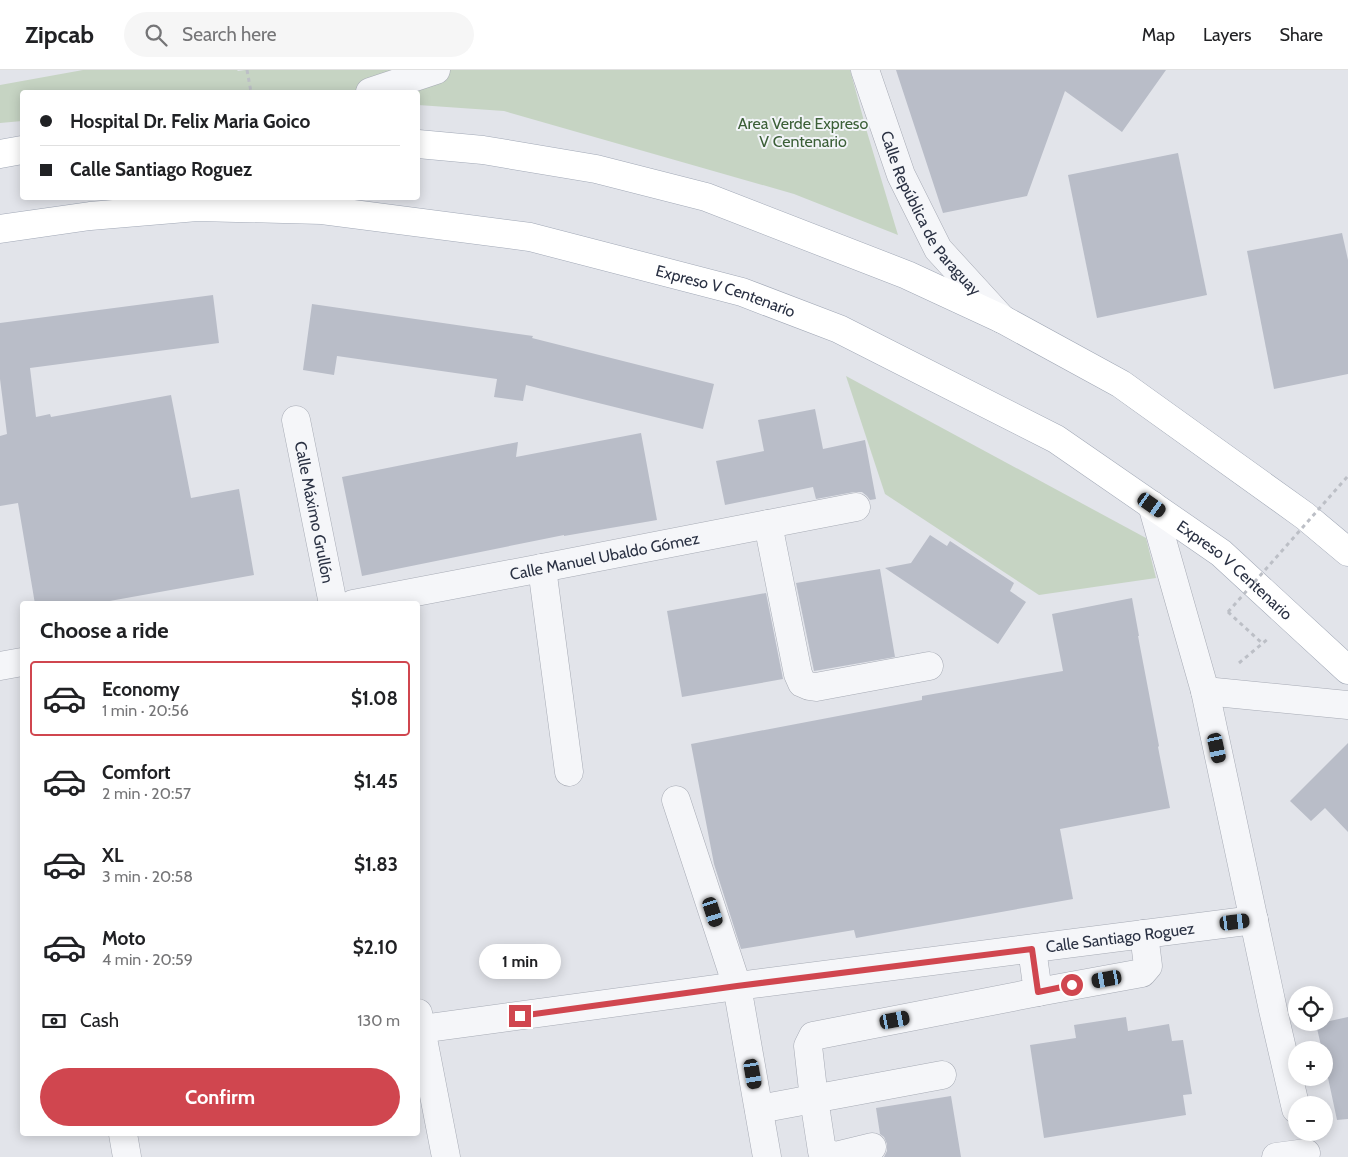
<!DOCTYPE html>
<meta charset="utf-8">
<style>
:root{--surface:#fff;--page:#f6f6f6;--text:#202124;--muted:#757577;--line:#e0e0e0;--accent:#d0464f}
body{margin:0;font-family:Cabin,sans-serif;background:var(--page);color:var(--text);height:100vh;display:flex;flex-direction:column;font-size:19px;white-space:nowrap}
*{box-sizing:border-box;margin:0}
p{font-size:16px;color:var(--muted)}
.icon{flex:none;width:28px;height:28px;fill:none;stroke:currentColor;stroke-width:2;stroke-linecap:round;stroke-linejoin:round}
.map{position:relative;flex:1;overflow:hidden}
.side{position:absolute;left:20px;top:531px;width:400px;height:535px;display:flex;flex-direction:column;background:var(--surface);border-radius:5px;box-shadow:0 2px 12px #0003}
.side>*{flex:none}
.top-card{position:absolute;left:20px;top:20px;width:400px;height:110px;border-radius:5px;box-shadow:0 2px 12px #0003;display:grid;align-content:center;height:110px;padding:0 20px;background:var(--surface)}
.fabs{position:absolute;left:1288px;top:916px;display:grid;gap:10px}
.fabs a{display:grid;place-items:center;width:45px;height:45px;border-radius:50%;background:var(--surface);box-shadow:0 2px 12px #0003;font-size:25px}
.end{position:absolute;width:22px;height:22px;margin:-11px;border:6px solid #d0464f;background:#fff;box-shadow:0 0 0 2px #fff}
.from{border-radius:50%}
.bubble{position:absolute;height:35px;border-radius:18px;background:var(--surface);box-shadow:0 2px 12px #0003;font-size:16px;font-weight:800;line-height:35px;text-align:center}
.car{position:absolute;width:15px;height:30px;margin:-15px -8px;border-radius:6px;box-shadow:0 0 4px 1px #0007;background:linear-gradient(#222 24%,#8ab4d8 0 40%,#222 0 76%,#8ab4d8 0 86%,#222 0)}
.top-card b{display:flex;align-items:center;gap:18px;height:48px;font-size:19px}
.top-card b+b{border-top:1px solid var(--line)}
.top-card i{width:12px;height:12px;background:var(--text)}
ul{padding:0;list-style:none}
li{display:flex;align-items:center;gap:15px;height:75px;margin:0 10px 8px;padding:0 10px;border:2px solid transparent;border-radius:5px}
li div{flex:1}
li b{display:block;font-size:19px}
li em{font-style:normal;font-weight:800}
li.current{border-color:var(--accent)}
li>.icon{width:45px;height:45px;stroke-width:1.5}
h2{padding:0 20px;font-size:22px;line-height:60px}
.pay{display:flex;align-items:center;gap:12px;height:55px;padding:0 20px;font-size:19px}
.pay p{margin-inline-start:auto}
.cta{display:flex;gap:10px;margin-top:auto;padding:10px 20px}
.cta a{flex:1;height:58px;border-radius:30px;background:var(--accent);color:#fff;font-size:20px;font-weight:800;line-height:58px;text-align:center}
header{display:flex;align-items:center;gap:30px;box-sizing:border-box;height:70px;padding:0 25px;background:var(--surface);border-bottom:1px solid var(--line)}
header strong{font-size:24px}
nav{display:flex;gap:28px;margin-inline-start:auto;font-size:18px}
.search{width:350px;height:45px;background:var(--page);display:flex;align-items:center;gap:12px;box-sizing:border-box;padding:0 18px;border-radius:28px;color:var(--muted);font-size:19px}
.map>svg:first-child{display:block}
.green{fill:#c6d4c3}
.building{fill:#b9bdc8}
.lines{fill:none;stroke-linecap:round;stroke-linejoin:round}
.minor-casing{stroke:#a7abb5;stroke-width:29}
.major-casing{stroke:#a1a8b6;stroke-width:29}
.path{stroke:#bcbfc6;stroke-width:3;stroke-dasharray:4 4;stroke-linecap:butt}
.minor{stroke:#f5f6f9;stroke-width:28}
.major{stroke:#fff;stroke-width:28}
.path-bridge{stroke:#bcbfc6;stroke-width:3;stroke-dasharray:4 4;stroke-linecap:butt}
.route{stroke:#d0464f;stroke-width:6}
.labels{text-anchor:middle;dominant-baseline:central;stroke-width:4;stroke-linejoin:round;paint-order:stroke}
.park-label{font-size:16px;fill:#3b5f37;stroke:#f2f4f8}
.street-label{font-size:16px;fill:#2a3143;stroke:#f2f4f8}
</style>
<header>
<strong>Zipcab</strong>
<div class="search"><svg class="icon" aria-label="search" viewBox="0 0 24 24"><circle cx="10" cy="10" r="6"/><path d="M15 15l6 6"/></svg>Search here</div>
<nav><a>Map</a><a>Layers</a><a>Share</a></nav>
</header>
<div class="map">
<svg width="1348" height="1087" viewBox="0 0 1348 1087">
<rect width="100%" height="100%" fill="#e2e4ea"/>
<g class="green">
<polygon points="83,0 237,0 238,1 245,0 850,0 867,62 898,165 794,124 504,41 418,35 418,22 22,22 22,51 0,53 0,15"/>
<polygon points="846,306 1146,468 1156,508 1039,525 885,424"/>
</g>
<g class="building">
<polygon points="896,0 1166,0 1122,62 1065,21 1027,126 943,143"/>
<polygon points="1178,83 1207,225 1097,248 1068,105"/>
<polygon points="1342,163 1348,190 1348,304 1274,319 1247,181"/>
<polygon points="213,225 219,273 30,298 36,347 50,344 51,347 171,325 191,428 239,419 254,505 93,534 35,534 18,433 0,436 0,366 7,364 0,309 0,253"/>
<polygon points="312,234 533,266 532,268 714,314 703,359 526,315 523,331 494,327 497,309 337,286 334,305 303,300"/>
<polygon points="815,339 823,379 865,370 876,429 870,430 867,426 862,422 854,422 816,429 813,417 725,435 716,391 764,381 758,350"/>
<polygon points="641,363 657,450 564,466 564,465 362,506 342,407 518,372 516,387"/>
<polygon points="930,465 947,476 950,471 1014,513 1010,521 1026,532 998,574 885,498 911,493"/>
<polygon points="880,499 895,587 814,601 796,513"/>
<polygon points="766,523 783,609 682,627 667,541"/>
<polygon points="1132,528 1139,566 1138,566 1159,676 1158,677 1170,738 1060,759 1073,829 856,868 854,860 741,879 714,794 691,674 922,630 922,626 1063,601 1052,544"/>
<polygon points="1348,673 1348,762 1325,738 1311,751 1290,731"/>
<polygon points="1126,947 1128,961 1169,954 1172,971 1183,970 1192,1024 1183,1025 1186,1045 1044,1068 1030,975 1076,968 1074,955"/>
<polygon points="1348,947 1348,1049 1337,1050 1324,989 1324,980 1322,980 1316,954"/>
<polygon points="951,1026 961,1087 884,1087 887,1081 887,1074 884,1067 880,1064 876,1038"/>
</g>
<g class="lines">
<defs>
<g id="minor">
<path id="s1" d="M 865,0 L 901,105 L 938,179 L 1002,249"/>
<polyline points="370,22 436,0"/>
<path id="s2" d="M 296,350 L 333,534"/>
<polyline points="1152,435 1205,621 1273,940 1296,1039"/>
<polyline points="768,454 798,604 802,613 809,616 816,617 929,596"/>
<polyline points="542,498 569,702"/>
<path id="s3" d="M 353,534 L 542,498 L 856,437"/>
<polyline points="0,596 22,592"/>
<polyline points="1205,621 1348,635"/>
<polyline points="676,730 737,916 767,1087"/>
<polyline points="1038,922 1142,903 1148,896 1144,864"/>
<polyline points="418,943 446,1087"/>
<path id="s4" d="M 421,959 L 737,916 L 1254,850"/>
<polyline points="759,1039 942,1005"/>
<polyline points="123,1064 127,1087"/>
<polyline points="872,1077 835,1086 822,1081 814,1029 808,976 813,966 1038,922 1032,879"/>
<polyline points="1276,1087 1306,1083"/>
</g>
<g id="major">
<polyline points="418,74 483,80 596,99 706,127 907,205 1002,249 1121,314 1305,446 1348,482"/>
<polyline points="0,84 22,80"/>
<path id="s5" d="M 0,159 L 90,146 L 197,137 L 322,140 L 530,167 L 742,222 L 839,259 L 1056,369 L 1221,483 L 1348,600"/>
</g>
</defs>
<use href="#minor" class="minor-casing"/>
<use href="#major" class="major-casing"/>
<g class="path">
<polyline points="247,0 251,22"/>
<polyline points="1228,542 1263,574"/>
<polyline points="1239,593 1269,568"/>
</g>
<use href="#minor" class="minor"/>
<use href="#major" class="major"/>
<polyline class="path-bridge" points="1228,542 1348,406"/>
</g>
<g class="lines">
<polyline class="route" points="520,946 737,916 1032,879 1038,922 1072,915"/>
</g>
<g class="labels">
<g class="park-label">
<text x="803" y="53">Area Verde Expreso<tspan x="803" dy="18">V Centenario</tspan></text>
</g>
<g class="street-label">
<text stroke="none"><textPath href="#s1" startOffset="159">Calle República de Paraguay</textPath></text>
<text stroke="none"><textPath href="#s5" startOffset="736">Expreso V Centenario</textPath></text>
<text stroke="none"><textPath href="#s2" startOffset="94">Calle Máximo Grullón</textPath></text>
<text stroke="none"><textPath href="#s3" startOffset="256">Calle Manuel Ubaldo Gómez</textPath></text>
<text stroke="none"><textPath href="#s5" startOffset="1321">Expreso V Centenario</textPath></text>
<text stroke="none"><textPath href="#s4" startOffset="705">Calle Santiago Roguez</textPath></text>
</g>
</g>
</svg>
<div class="fabs">
<a><svg class="icon" aria-label="locate" viewBox="0 0 24 24"><circle cx="12" cy="12" r="6"/><path d="M12 2v4M12 18v4M2 12h4M18 12h4"/></svg></a>
<a>+</a>
<a>−</a>
</div>
<i class="end from" style="left:1072px;top:915px"></i>
<i class="end" style="left:520px;top:946px"></i>
<div class="bubble" style="left:479px;top:874px;width:82px">1 min</div>
<i class="car" style="left:1152px;top:435px;rotate:125deg"></i>
<i class="car" style="left:1217px;top:678px;rotate:168deg"></i>
<i class="car" style="left:713px;top:842px;rotate:162deg"></i>
<i class="car" style="left:1235px;top:852px;rotate:83deg"></i>
<i class="car" style="left:1107px;top:909px;rotate:260deg"></i>
<i class="car" style="left:895px;top:950px;rotate:79deg"></i>
<i class="car" style="left:753px;top:1004px;rotate:170deg"></i>
<div class="top-card">
<b><i class="from"></i>Hospital Dr. Felix Maria Goico</b>
<b><i></i>Calle Santiago Roguez</b>
</div>
<section class="side">
<h2>Choose a ride</h2>
<ul>
<li class="current"><svg class="icon" aria-label="car" viewBox="0 0 24 24"><path d="M5 17H2v-5l4-1 3-4h7l3 4 3 1v5h-3M9 17h6M6 11h13"/><circle cx="7" cy="17" r="2"/><circle cx="17" cy="17" r="2"/></svg><div><b>Economy</b><p>1 min · 20:56</p></div><em>$1.08</em></li>
<li><svg class="icon" aria-label="car" viewBox="0 0 24 24"><path d="M5 17H2v-5l4-1 3-4h7l3 4 3 1v5h-3M9 17h6M6 11h13"/><circle cx="7" cy="17" r="2"/><circle cx="17" cy="17" r="2"/></svg><div><b>Comfort</b><p>2 min · 20:57</p></div><em>$1.45</em></li>
<li><svg class="icon" aria-label="car" viewBox="0 0 24 24"><path d="M5 17H2v-5l4-1 3-4h7l3 4 3 1v5h-3M9 17h6M6 11h13"/><circle cx="7" cy="17" r="2"/><circle cx="17" cy="17" r="2"/></svg><div><b>XL</b><p>3 min · 20:58</p></div><em>$1.83</em></li>
<li><svg class="icon" aria-label="car" viewBox="0 0 24 24"><path d="M5 17H2v-5l4-1 3-4h7l3 4 3 1v5h-3M9 17h6M6 11h13"/><circle cx="7" cy="17" r="2"/><circle cx="17" cy="17" r="2"/></svg><div><b>Moto</b><p>4 min · 20:59</p></div><em>$2.10</em></li>
</ul>
<div class="pay"><svg class="icon" aria-label="cash" viewBox="0 0 24 24"><path d="M3 7h18v10H3z"/><circle cx="12" cy="12" r="2"/></svg>Cash<p>130 m</p></div>
<div class="cta"><a>Confirm</a></div>
</section>
</div>
